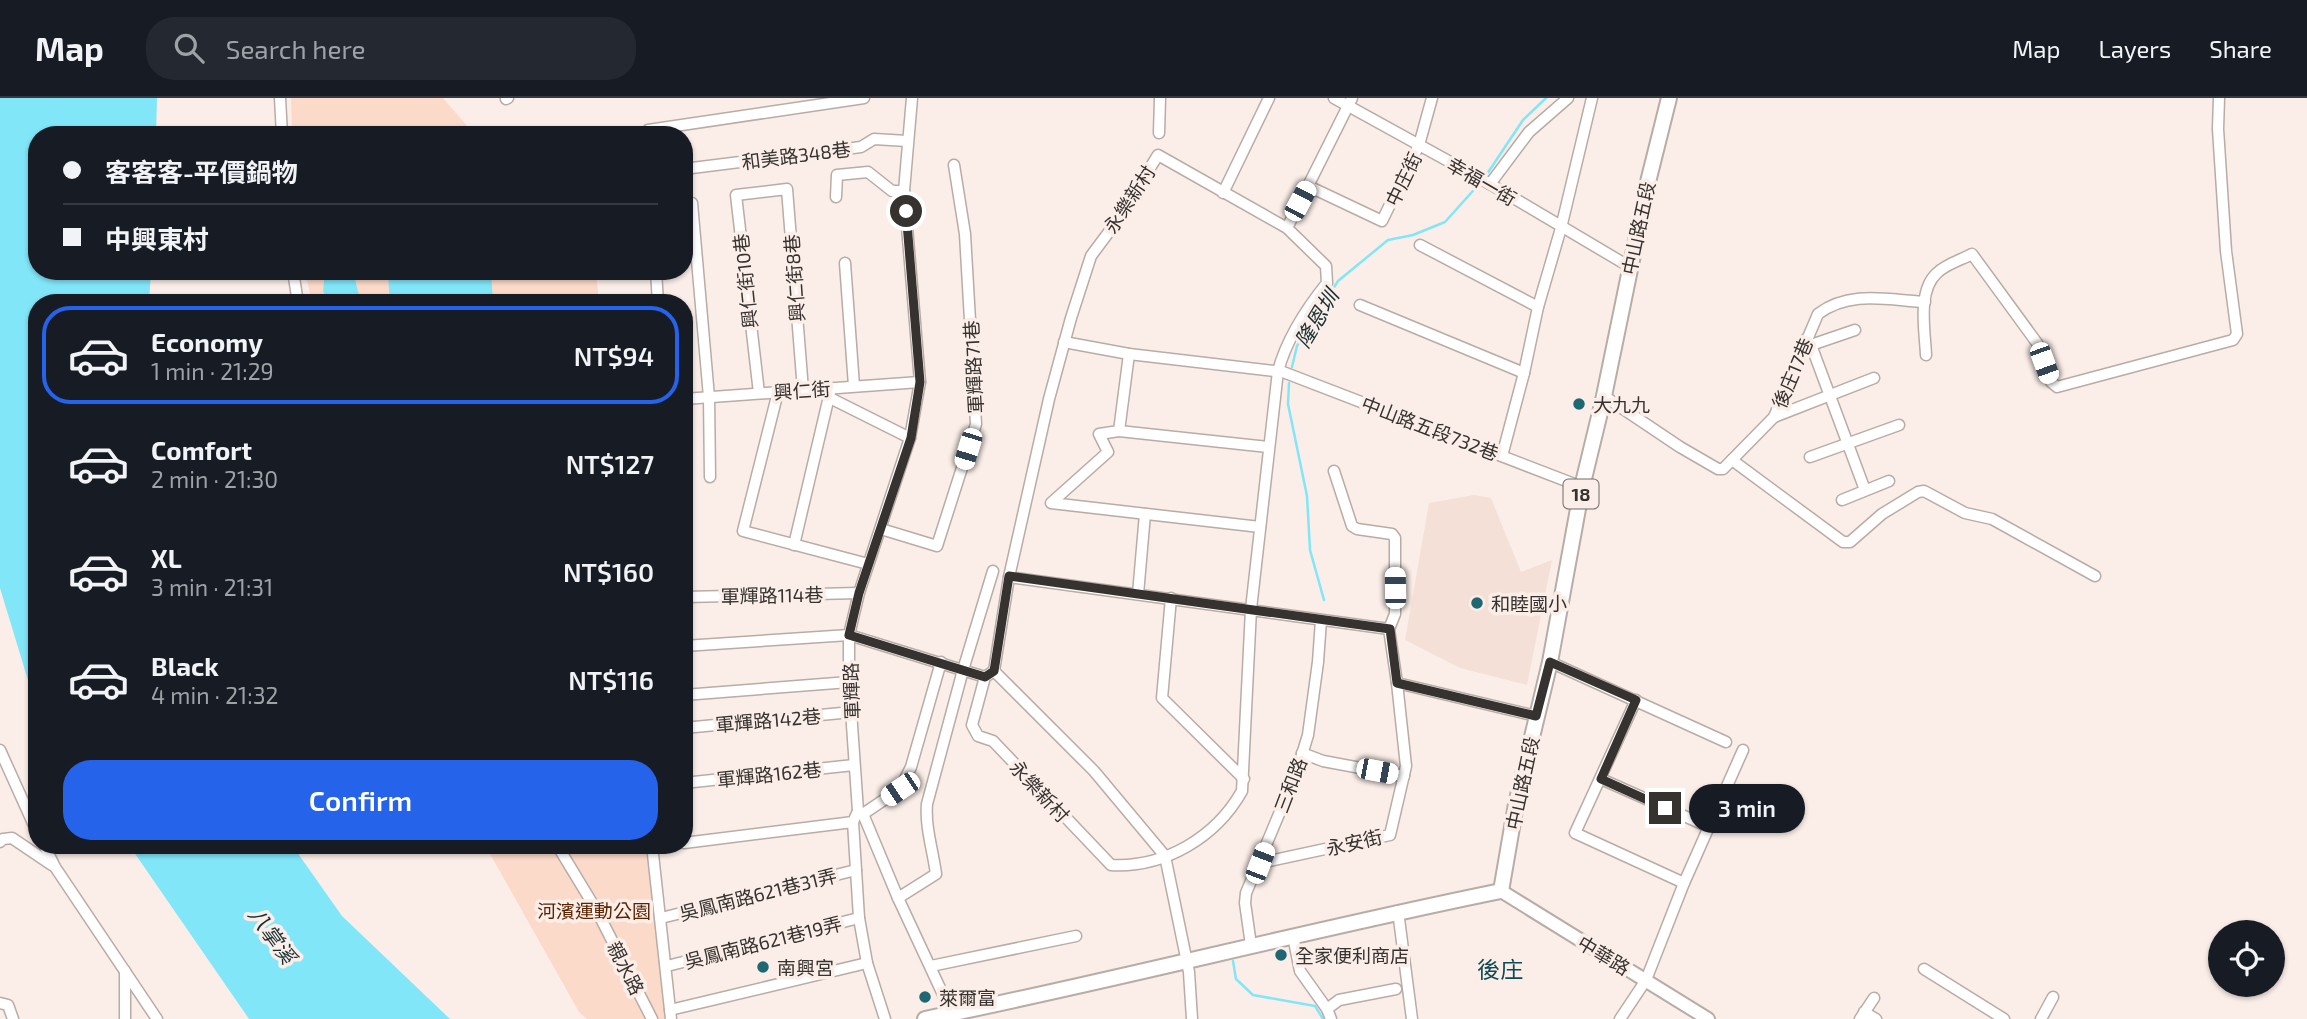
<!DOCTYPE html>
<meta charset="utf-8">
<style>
:root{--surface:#171b24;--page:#242831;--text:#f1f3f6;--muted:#9ea1a6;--line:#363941;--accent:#2563eb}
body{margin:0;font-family:"Exo 2","Noto Sans TC",sans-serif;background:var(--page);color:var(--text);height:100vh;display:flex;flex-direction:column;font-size:26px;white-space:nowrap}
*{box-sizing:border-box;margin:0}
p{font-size:23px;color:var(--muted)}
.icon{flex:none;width:38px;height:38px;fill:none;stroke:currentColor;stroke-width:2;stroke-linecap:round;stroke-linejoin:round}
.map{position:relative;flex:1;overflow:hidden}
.side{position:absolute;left:28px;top:196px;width:665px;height:560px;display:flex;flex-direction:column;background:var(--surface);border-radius:28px;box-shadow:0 2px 5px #0004}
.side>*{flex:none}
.banner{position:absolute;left:28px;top:28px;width:665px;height:154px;border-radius:28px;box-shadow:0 2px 5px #0004;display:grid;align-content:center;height:154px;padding:0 35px;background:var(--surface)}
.fabs{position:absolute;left:2208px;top:822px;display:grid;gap:14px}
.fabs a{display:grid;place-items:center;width:77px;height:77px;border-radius:50%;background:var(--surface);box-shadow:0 2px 5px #0004;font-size:35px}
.end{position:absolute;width:32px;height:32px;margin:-16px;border:9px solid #36322f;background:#fff;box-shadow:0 0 0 4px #fff}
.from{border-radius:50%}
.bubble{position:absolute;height:49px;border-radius:24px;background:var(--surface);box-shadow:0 2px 5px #0004;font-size:23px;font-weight:600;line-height:49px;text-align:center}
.car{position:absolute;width:21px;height:42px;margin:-21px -10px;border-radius:9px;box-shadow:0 0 5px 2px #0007;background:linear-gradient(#fff 24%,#345 0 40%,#fff 0 76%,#345 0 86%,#fff 0)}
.banner b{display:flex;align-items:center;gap:24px;height:66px;font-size:26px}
.banner b+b{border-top:2px solid var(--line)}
.banner i{width:18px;height:18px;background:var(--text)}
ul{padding:12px 0 0;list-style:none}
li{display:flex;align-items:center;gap:21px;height:98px;margin:0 14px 10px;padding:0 21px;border:4px solid transparent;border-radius:28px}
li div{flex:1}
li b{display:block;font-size:26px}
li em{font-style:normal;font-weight:600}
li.selected{border-color:var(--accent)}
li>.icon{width:63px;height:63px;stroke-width:1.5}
.action{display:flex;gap:14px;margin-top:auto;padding:14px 35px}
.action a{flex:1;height:80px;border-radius:28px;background:var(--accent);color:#fff;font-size:28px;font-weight:600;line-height:80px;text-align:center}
header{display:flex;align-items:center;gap:42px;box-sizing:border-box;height:98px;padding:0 35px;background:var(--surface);border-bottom:2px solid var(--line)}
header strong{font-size:33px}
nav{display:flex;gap:38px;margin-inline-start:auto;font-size:24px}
.search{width:490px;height:63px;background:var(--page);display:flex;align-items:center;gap:18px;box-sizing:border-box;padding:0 24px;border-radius:28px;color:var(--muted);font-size:26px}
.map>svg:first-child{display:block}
.built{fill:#f4e0d7}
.green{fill:#fcdaca}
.water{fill:#82e6f9}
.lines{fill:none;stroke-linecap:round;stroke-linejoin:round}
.stream{stroke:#82e6f9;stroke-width:2.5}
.street-casing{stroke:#b8aca6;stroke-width:13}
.secondary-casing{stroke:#b8aca6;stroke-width:16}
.primary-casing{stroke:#b8aca6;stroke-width:18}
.street{stroke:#fff;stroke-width:10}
.secondary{stroke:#fff;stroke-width:12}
.primary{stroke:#fff;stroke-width:14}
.route{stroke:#36322f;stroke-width:9}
.poi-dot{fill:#1e6773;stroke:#fbeee8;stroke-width:2.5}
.labels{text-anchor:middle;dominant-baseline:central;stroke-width:7;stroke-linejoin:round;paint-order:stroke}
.shield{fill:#fbeee8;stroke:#716a66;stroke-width:2}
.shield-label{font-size:18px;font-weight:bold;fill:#36322f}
.street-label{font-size:19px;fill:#36322f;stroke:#fbeee8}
.poi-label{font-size:19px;fill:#36322f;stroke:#fbeee8;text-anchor:start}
.park-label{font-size:19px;fill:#5b2401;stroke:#fbeee8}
.water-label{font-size:21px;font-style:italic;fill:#172f33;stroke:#fbeee8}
.quarter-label{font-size:23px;fill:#0d4a54;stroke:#fbeee8}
</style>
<header>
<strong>Map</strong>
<div class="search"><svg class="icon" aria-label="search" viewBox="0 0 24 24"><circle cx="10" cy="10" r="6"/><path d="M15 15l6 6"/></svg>Search here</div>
<nav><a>Map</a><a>Layers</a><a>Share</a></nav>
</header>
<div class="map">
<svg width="2307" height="921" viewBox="0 0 2307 921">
<rect width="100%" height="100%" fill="#fbeee8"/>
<polygon class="built" points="1474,397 1491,400 1521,474 1552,462 1527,587 1460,570 1405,542 1429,405"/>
<g class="green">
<polygon points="291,0 443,0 475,37 292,37"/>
<polygon points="305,173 596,173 599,205 312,205"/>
<polygon points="485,747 651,747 670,921 587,921 579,914"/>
</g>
<g class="water">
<polygon points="0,0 157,0 156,37 37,37 37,173 151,173 149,205 37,205 37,612 0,490"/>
<polygon points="325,173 353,173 361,205 329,205 323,193"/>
<polygon points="388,173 491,173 493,205 393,205 389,194"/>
<polygon points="129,747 292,747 342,818 450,921 249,921"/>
</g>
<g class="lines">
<g class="stream">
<polyline points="1487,76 1523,22 1546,0"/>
<polyline points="1292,269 1297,248 1338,183 1388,142 1413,137 1445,124 1480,85"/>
<polyline points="1289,285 1288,306 1307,398 1310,452 1324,502"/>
<polyline points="1233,863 1236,881 1253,897 1315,908 1323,921"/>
</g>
<defs>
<g id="street">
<polyline points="280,0 282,37"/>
<polyline points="912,0 904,93 920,284 910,340 859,495 849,537 849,584 858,713 863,716 898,800 953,918"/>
<polyline points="1334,0 1490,86 1630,169"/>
<polyline points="506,1 508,0"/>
<polyline points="648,32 864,0"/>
<polyline points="1159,35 1160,0"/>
<polyline points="684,71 861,49 874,41 907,43"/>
<polyline points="1490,86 1529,34 1568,0"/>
<polyline points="1308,88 1382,123 1419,47 1432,0"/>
<polyline points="1223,95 1269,0"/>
<polyline points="836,99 837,77 868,74 892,93 904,93"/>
<polyline points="692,105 709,299 710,379"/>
<path d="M 1287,130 L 1326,168 L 1327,185 C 1306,211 1287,240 1278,273 L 1251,511 L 1242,693 C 1216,739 1165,770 1111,767 L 993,643 L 978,638 L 972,627 L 985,579 L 994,573 L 1009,479 L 1049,301 L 1071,220 L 1091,158 L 1117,123 L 1158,57 L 1287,130 L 1352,0"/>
<polyline points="1420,147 1538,209"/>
<polyline points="845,165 854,288"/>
<polyline points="293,173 298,205"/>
<polyline points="656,173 658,205"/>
<polyline points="1360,207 1524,275"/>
<polyline points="1806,241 1811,247 1865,392"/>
<polyline points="1064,244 1129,256 1283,274 1582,389"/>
<polyline points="1811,247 1855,232"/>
<polyline points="1129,256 1119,333 1099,336 1108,354 1051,405 1260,429"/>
<path d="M 1926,257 C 1925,233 1917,193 1937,175 C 1946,166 1961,162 1972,156 L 2037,245 L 2051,284 L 2057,289 L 2233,242 L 2237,236 L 2226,153 L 2218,31 L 2219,0"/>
<polyline points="778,294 743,433 868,466"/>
<polyline points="759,295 736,97 787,91 803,292"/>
<path d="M 1604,298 L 1680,349 L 1718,371 L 1723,371 L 1774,319 L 1818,216 C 1850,192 1887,202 1925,204"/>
<polyline points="828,299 910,340"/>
<polyline points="684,301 920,284"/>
<polyline points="1774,319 1874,280"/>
<polyline points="1119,333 1268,349"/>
<polyline points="1502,358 1524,275 1538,209 1561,130 1592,0"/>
<polyline points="1810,359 1899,327"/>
<polyline points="1732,362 1843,444 1850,444 1882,416 1918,394 1924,393 1965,415 1992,421 2095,478"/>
<polyline points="1334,373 1352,428 1357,431 1392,436 1395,440 1395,516 1389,531 1397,585 1536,618"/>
<polyline points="1842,402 1889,383"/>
<polyline points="881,431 937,448 976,326 965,136 954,67"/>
<polyline points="794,447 831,290"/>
<polyline points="1009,479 1389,531"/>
<polyline points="1138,496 1145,416"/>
<polyline points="684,499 859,495"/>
<polyline points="1171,500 1162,600 1244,681"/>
<polyline points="684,548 849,537 985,579"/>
<polyline points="1550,564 1726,644"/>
<polyline points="994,573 1094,673 1165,758 1189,874 1192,921"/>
<polyline points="684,597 849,584"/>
<polyline points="1636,602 1575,735 1684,785"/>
<polyline points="684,630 852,614"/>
<polyline points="0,652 37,734"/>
<polyline points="1302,655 1323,663 1404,678"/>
<polyline points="1601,681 1709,729"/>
<polyline points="684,685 854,667"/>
<polyline points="858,713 853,724 859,820 867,865 885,921"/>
<polyline points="863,716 900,691 911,669 941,564"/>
<polyline points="0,744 3,741 12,740 52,767"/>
<polyline points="684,745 853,724"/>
<polyline points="44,747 55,769 157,921"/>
<polyline points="557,747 597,813 652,921"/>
<polyline points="652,747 671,921"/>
<polyline points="1260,765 1390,737 1406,668 1397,585"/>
<path d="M 898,800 L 936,776 C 933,753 925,729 927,706 L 963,572 L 993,473"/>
<polyline points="1398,813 1412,921"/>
<polyline points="661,820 856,772"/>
<polyline points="1293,838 1300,873 1327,911 1331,921"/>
<polyline points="1251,847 1245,805 1246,795 1297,673 1308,637 1318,564 1321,522"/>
<polyline points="667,868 859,820"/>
<polyline points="931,868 1076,838"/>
<polyline points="1924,871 2004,921"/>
<polyline points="0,905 8,907 13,921"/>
<polyline points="1327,911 1339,902 1396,891"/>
<polyline points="670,912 867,865"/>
<polyline points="1864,914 1876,921"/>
<polyline points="125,921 125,873"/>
<polyline points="1620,921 1646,882 1684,785 1743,652"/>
<polyline points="1860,921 1874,900"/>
<polyline points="2041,921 2053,899"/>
</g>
<polyline id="secondary" points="1501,793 1708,921"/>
<path id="primary" d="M 925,921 C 1118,882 1308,832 1501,793 L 1516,706 L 1550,564 L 1582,389 L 1604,298 L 1648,84 L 1669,0"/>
</defs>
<use href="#street" class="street-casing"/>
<use href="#secondary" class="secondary-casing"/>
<use href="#primary" class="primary-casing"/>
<use href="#street" class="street"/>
<use href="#secondary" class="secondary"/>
<use href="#primary" class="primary"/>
</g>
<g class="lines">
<polyline class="route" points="906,113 920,284 911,340 859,495 849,537 985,579 994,573 1009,478 1390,531 1397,585 1536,618 1550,564 1636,602 1601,681 1665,710"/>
</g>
<g class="poi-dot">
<circle cx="1579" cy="306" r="7"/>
<circle cx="1477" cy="505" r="7"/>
<circle cx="1281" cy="857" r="7"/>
<circle cx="763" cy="869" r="7"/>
<circle cx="925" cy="899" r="7"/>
</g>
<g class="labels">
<rect class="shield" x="1563.5" y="381.5" width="35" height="29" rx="5"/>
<g class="shield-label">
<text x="1581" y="396">18</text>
</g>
<g class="street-label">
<text transform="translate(796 57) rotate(-7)">和美路348巷</text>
<text transform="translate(1403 81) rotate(-64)">中庄街</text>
<text transform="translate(1482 83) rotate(30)">幸福一街</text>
<text transform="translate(1129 101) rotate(-57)">永樂新村</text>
<text transform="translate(1638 130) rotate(-78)">中山路五段</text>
<text transform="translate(794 180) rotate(-94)">興仁街8巷</text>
<text transform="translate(745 183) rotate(-96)">興仁街10巷</text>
<text transform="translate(973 269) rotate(-93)">軍輝路71巷</text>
<text transform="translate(1792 275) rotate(-67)">後庄17巷</text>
<text transform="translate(802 292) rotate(-4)">興仁街</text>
<text transform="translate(1430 330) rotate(21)">中山路五段732巷</text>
<text transform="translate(772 497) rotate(-1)">軍輝路114巷</text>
<text transform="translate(851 593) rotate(-92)">軍輝路</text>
<text transform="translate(768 622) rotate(-5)">軍輝路142巷</text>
<text transform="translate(769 676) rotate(-6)">軍輝路162巷</text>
<text transform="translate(1522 685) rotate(-78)">中山路五段</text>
<text transform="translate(1290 687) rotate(-69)">三和路</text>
<text transform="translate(1040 693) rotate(47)">永樂新村</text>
<text transform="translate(1354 744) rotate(-13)">永安街</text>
<text transform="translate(758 796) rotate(-14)">吳鳳南路621巷31弄</text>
<text transform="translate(763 844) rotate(-14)">吳鳳南路621巷19弄</text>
<text transform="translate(1604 857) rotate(31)">中華路</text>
<text transform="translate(626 870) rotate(63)">親水路</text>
</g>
<g class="poi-label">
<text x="1593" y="306">大九九</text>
<text x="1491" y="505">和睦國小</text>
<text x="1295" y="857">全家便利商店</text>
<text x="777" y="869">南興宮</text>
<text x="939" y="899">萊爾富</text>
</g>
<g class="park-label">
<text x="594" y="812">河濱運動公園</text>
</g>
<g class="water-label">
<text transform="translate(1316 220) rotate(-59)">隆恩圳</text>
<text transform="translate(273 837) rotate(54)">八掌溪</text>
</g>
<g class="quarter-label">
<text x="1500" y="871">後庄</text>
</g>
</g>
</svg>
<div class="fabs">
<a><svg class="icon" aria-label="locate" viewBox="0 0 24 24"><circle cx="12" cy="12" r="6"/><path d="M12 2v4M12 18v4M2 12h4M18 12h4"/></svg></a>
</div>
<i class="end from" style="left:906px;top:113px"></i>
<i class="end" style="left:1665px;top:710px"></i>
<div class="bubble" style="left:1689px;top:686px;width:116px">3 min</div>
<i class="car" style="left:1300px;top:103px;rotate:28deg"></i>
<i class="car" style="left:2044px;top:265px;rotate:160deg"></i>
<i class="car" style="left:968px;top:351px;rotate:197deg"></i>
<i class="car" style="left:1395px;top:490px;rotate:359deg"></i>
<i class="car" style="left:1377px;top:673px;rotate:101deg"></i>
<i class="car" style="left:900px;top:691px;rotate:236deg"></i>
<i class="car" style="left:1260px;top:765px;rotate:21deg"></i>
<div class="banner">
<b><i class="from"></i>客客客-平價鍋物</b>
<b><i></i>中興東村</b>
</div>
<section class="side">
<ul>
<li class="selected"><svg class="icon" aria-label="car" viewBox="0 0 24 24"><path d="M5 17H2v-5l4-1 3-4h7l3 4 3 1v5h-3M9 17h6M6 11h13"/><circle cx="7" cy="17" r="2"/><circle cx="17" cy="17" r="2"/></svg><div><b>Economy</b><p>1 min · 21:29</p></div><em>NT$94</em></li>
<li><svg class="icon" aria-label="car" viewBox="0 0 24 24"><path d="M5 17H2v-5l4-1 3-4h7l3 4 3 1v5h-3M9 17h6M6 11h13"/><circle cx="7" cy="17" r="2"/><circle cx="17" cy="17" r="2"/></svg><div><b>Comfort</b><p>2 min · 21:30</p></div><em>NT$127</em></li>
<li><svg class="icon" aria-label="car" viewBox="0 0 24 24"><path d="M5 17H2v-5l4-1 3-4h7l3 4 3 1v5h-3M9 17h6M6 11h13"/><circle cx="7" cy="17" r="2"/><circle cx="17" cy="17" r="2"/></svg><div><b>XL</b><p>3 min · 21:31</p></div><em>NT$160</em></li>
<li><svg class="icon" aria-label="car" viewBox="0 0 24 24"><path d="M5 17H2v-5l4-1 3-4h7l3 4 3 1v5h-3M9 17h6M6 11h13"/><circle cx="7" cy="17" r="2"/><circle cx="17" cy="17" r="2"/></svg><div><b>Black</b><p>4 min · 21:32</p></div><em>NT$116</em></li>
</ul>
<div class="action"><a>Confirm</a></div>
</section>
</div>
